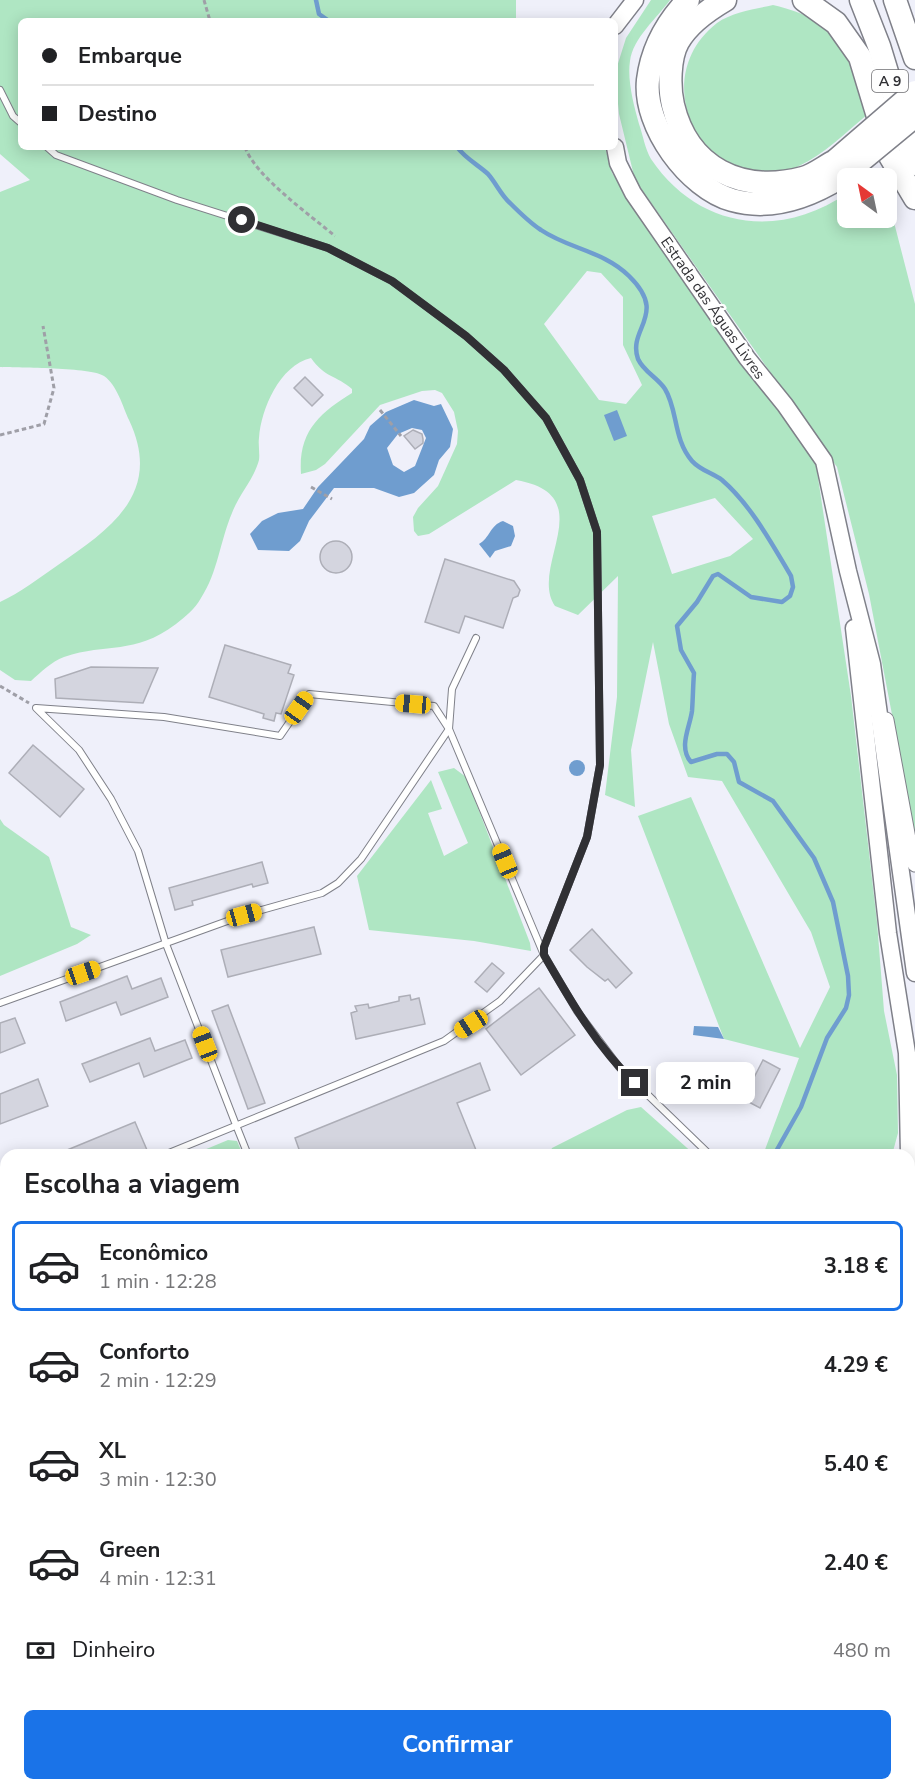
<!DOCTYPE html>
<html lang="pt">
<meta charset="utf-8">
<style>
:root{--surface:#fff;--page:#f6f6f6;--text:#202124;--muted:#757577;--line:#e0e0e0;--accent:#1a73e8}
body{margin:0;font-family:"Nunito Sans",sans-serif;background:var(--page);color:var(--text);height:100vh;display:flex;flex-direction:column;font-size:22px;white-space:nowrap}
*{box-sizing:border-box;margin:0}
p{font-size:20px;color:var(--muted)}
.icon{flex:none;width:33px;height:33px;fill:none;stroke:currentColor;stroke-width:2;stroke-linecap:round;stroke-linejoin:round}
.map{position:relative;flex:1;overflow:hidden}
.drawer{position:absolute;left:0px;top:1149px;width:915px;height:642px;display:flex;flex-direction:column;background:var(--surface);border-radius:18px 18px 0 0;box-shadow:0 3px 15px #0003}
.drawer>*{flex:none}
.guide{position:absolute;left:18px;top:18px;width:600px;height:132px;border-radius:9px;box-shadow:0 3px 15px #0003;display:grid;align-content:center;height:132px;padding:0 24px;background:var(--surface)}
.needle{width:39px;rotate:327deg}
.fabs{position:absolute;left:837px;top:168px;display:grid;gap:12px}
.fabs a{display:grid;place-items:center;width:60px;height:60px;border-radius:9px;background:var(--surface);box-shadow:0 3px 15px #0003;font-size:30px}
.end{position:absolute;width:27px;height:27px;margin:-14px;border:8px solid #303034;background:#fff;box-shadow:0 0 0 3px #fff}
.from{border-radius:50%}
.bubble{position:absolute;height:42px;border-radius:9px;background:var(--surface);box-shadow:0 3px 15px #0003;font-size:20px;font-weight:700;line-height:42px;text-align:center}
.car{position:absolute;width:18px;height:36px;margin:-18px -9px;border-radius:8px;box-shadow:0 0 4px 2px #0007;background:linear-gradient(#f5c518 24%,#345 0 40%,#f5c518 0 76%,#345 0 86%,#f5c518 0)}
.guide b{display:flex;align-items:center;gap:21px;height:57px;font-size:22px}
.guide b+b{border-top:2px solid var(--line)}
.guide i{width:15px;height:15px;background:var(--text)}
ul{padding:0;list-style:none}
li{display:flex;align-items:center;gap:18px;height:90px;margin:0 12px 9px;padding:0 12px;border:3px solid transparent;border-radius:9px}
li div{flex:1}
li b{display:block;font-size:22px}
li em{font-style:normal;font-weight:700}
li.selected{border-color:var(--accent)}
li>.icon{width:54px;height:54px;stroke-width:1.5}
h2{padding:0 24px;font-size:27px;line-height:72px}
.pay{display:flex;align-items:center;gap:15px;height:66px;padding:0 24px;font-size:22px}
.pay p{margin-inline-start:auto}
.action{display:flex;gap:12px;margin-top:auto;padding:12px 24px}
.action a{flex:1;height:69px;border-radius:9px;background:var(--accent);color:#fff;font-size:24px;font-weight:700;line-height:69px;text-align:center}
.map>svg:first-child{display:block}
.green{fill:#afe6c3;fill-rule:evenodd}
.water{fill:#6f9dcf;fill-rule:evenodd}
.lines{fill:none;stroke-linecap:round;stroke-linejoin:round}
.stream{stroke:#6f9dcf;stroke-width:4.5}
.building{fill:#d4d5df;stroke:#adaeb7;stroke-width:1.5}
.service-casing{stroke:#7f8089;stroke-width:8}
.tertiary-casing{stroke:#7f8089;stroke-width:17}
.secondary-casing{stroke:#7f8089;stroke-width:19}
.motorway-casing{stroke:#7f8089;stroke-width:25}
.path{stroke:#9f9fa7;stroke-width:3;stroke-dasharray:4.5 3;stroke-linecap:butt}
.service{stroke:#fff;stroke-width:6}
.tertiary{stroke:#fff;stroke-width:15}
.secondary{stroke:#fff;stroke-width:16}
.motorway{stroke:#fff;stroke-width:22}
.motorway-bridge-casing{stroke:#7f8089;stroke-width:25;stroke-linecap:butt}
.motorway-bridge{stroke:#fff;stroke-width:22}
.route{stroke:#303034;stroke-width:8}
.labels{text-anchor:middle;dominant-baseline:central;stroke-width:5;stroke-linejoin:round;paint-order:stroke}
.shield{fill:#fefefe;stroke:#6e6e71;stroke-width:1.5}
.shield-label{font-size:14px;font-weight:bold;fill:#303034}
.street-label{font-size:15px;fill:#303034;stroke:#fefefe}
</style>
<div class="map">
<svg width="915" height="1791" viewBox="0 0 915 1791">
<rect width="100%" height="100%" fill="#eff0fa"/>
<g class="green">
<path d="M 0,0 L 516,0 L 516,21 L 21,21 L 21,147 L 605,147 L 612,173 L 815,458 L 851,696 L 877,922 L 884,1011 L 897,1075 L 898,1133 L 892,1155 L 763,1155 L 799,1058 L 724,1039 L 638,816 L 691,797 L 800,1048 L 830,987 L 811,932 L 722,781 L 688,777 L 669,724 L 653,642 L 631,750 L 635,807 L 605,795 L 617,697 L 618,576 L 578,615 L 555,606 C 528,567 603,495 516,480 L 429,534 L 418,536 L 414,531 L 413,517 L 418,508 L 438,486 L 457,444 L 458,431 L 454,412 L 442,393 L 435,390 L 422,391 L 380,405 L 325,464 L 316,470 L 301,474 C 298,431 320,413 352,393 L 352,389 C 336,375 325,378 311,358 C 280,365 261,409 259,438 C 258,445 260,453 259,460 C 254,479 239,494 232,513 C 220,541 218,572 201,598 C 195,609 185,617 176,624 C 133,656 108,642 64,657 C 51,662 41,672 31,681 L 15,680 L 0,670 L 0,602 C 20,593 39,578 58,565 C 112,528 163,492 129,420 C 123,407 117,385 104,376 C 91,367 19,368 0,367 L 0,192 L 30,180 L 0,154 ZM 587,271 L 601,273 L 623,297 L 623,345 L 642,385 L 626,404 L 599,400 L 544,324 ZM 715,498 L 753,539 L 730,556 L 672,574 L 652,516 Z"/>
<path d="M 651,0 L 670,0 C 657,18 633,38 630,61 C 627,80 634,106 639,124 C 643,135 645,149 651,159 C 698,229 780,240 847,193 L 848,218 L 886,218 L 887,195 L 915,304 L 915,835 L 869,594 L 837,467 L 635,180 L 619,114 L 615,73 L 626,38 Z"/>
<path d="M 773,5 C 842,21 850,52 868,114 C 846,132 825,154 799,166 C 711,206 640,83 717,23 C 732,12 756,9 773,5 Z"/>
<polygon points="454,768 466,777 530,943 531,951 474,941 369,930 357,876 431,780 442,809 428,813 444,856 468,843 438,772"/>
<polygon points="0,819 4,825 49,857 71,927 91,935 77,944 0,976"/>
<polygon points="641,1107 695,1155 549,1155 552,1148 627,1110"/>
<polygon points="228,1140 237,1141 243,1155 192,1155"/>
<polygon points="6,1230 6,1785 225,1785 209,1791 0,1791 0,1233"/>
<polygon points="915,1353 915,1484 909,1510 909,1379"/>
<polygon points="636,1785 706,1785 709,1791 638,1791"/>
<polygon points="763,1785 849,1785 848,1791 761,1791"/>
</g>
<g class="water">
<path d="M 414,400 L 434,406 L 441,404 L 453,429 L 450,447 L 439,460 L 434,475 L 414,493 L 399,497 L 374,488 L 334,488 L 309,521 L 300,541 L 289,551 L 258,550 L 250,534 L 262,521 L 278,513 L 303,509 L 318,487 L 364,439 L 370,426 L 386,412 ZM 412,428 L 422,430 L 426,438 L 415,466 L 404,472 L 393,465 L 387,448 L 398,434 Z"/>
<polygon points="617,410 627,436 614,441 604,415"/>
<path d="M 503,521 L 513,526 L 515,536 L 511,546 L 495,551 L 490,558 L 479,544 C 490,538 490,525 503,521 Z"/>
<circle cx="577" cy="768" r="8"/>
<polygon points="694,1026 718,1027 724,1039 693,1035"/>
</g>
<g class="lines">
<g class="stream">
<polyline points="316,0 319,14 329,21"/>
<path d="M 457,147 C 465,158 478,165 488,174 C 496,183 501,195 510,203 C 519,212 530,223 541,230 C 569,249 604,251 629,276 C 669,315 627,328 638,359 C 644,372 657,377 665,389 C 678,410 673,439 692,461 C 701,471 713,473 722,480 C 751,505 772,544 791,576 L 793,587 L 790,596 L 782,602 L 751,597 L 718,574 L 713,576 L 697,602 L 677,626 L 681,650 L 694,673 C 693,685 693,698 692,711 C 690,727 678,747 691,762 L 717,754 L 727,754 L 734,762 L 739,782 L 773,801 L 814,858 L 833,902 L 848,976 L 849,995 L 846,1008 L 827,1038 L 801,1107 L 774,1155"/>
<polyline points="645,1785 646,1791"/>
</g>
</g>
<g class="building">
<polygon points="305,377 323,395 312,406 294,388"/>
<polygon points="413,430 422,434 423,439 423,443 415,449 404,436"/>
<circle cx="336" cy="557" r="16"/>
<polygon points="445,559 514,581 520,590 518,596 513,598 503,628 465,616 459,633 425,622"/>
<polygon points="225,645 291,665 288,673 294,675 281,714 276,713 274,721 263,718 264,714 209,697"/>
<polygon points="91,667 158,668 143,703 56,698 55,679"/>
<polygon points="33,745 84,789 60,817 9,773"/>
<polygon points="262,862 268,883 253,887 252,884 192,901 193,905 175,910 169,888"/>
<polygon points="314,927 321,954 228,977 221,950"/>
<polygon points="592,929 632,973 616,988 608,979 605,981 587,967 570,950"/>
<polygon points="492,963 504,973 487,992 475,982"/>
<polygon points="127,976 132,989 161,978 168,997 121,1015 116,1002 66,1021 60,1002"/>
<polygon points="539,988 575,1035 521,1075 486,1029"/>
<polygon points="410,995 411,1000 419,998 425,1024 356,1039 351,1013 357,1011 355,1006 368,1004 369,1008 399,1001 399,997"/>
<polygon points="228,1005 265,1103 248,1109 212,1011"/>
<polygon points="15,1018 25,1043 0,1053 0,1023"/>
<polygon points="150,1038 155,1051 185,1040 192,1058 144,1077 139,1063 90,1082 82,1064"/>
<polygon points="763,1060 780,1069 760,1108 743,1099"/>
<polygon points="480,1063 490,1090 457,1103 478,1155 301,1155 295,1138"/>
<polygon points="38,1079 48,1106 0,1124 0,1094"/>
<polygon points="135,1122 147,1150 134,1155 55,1155"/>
</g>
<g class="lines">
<defs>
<g id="service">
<polyline points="0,90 13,116 21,123"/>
<polyline points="47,147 56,155 177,200 328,248 392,281 466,336 504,370 546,418 580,480 597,532 600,765 587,837 544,947 544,955 577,1011 619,1067 710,1155"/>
<polyline points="0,1003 244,915 322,893 338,883 361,859 449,729 452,689 476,638"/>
<polyline points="164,1155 444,1041 500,1001 544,955 449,729 434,706 309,694 280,736 164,717 36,708 79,750 111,799 138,851 166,944 236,1125 248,1155"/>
<polyline points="0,1223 6,1221"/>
</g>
<g id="tertiary">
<polyline points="886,720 911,855 915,864"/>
<polyline points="737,1791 740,1785"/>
</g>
<g id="secondary">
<polyline points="615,26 635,0"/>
<polyline points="615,147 618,163 633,193 747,358 785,405 824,461 848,571 872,664 915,973"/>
<polyline points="854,628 888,933 907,1053 909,1155"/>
<polyline points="909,1157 910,1182"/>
<polyline points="573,1791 578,1785"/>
</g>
<g id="motorway">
<path d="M 688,0 C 666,23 652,48 648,80 C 643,126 689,188 732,200 C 771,211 809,197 841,177"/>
<path d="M 725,0 C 708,10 688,24 678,42 C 669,58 669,88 673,105 C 688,168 741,194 803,178 C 814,175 825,166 835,161"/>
<polyline points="804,0 836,23 860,57 890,156 915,198"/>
<polyline points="861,0 879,46 915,164"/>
<polyline points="895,0 915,58"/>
<polyline points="909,1616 915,1588"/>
<polyline points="909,1785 915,1747"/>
<polyline points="875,1791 876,1785"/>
</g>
</defs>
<use href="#service" class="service-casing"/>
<use href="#tertiary" class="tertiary-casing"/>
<use href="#secondary" class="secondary-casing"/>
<use href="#motorway" class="motorway-casing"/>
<g class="path">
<polyline points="204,0 210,21"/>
<path d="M 245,147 C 255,176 310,215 335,236"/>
<polyline points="380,410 401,436"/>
<polyline points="0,435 44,424 54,388 43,326"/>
<polyline points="311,487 332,499"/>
<polyline points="0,686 29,703"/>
<polyline points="0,1346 6,1361"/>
</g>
<use href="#service" class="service"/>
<use href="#tertiary" class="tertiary"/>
<use href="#secondary" class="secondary"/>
<use href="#motorway" class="motorway"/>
<defs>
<g id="motorway-bridge">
<polyline points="835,161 915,92"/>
<polyline points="841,177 915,116"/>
</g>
</defs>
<use href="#motorway-bridge" class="motorway-bridge-casing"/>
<use href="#motorway-bridge" class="motorway-bridge"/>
</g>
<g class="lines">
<path class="route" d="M 242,220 L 328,248 L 392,281 L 466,336 L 504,370 L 546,418 L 580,480 L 597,532 L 600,765 L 587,837 L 544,947 L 544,955 C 570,1000 597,1047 635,1083"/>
</g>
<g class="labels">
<rect class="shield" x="872" y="70" width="36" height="22" rx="4.5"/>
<g class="shield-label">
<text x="890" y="81">A 9</text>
</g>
<g class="street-label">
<text transform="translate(713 308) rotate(55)">Estrada das Águas Livres</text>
</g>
</g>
</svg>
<div class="fabs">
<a><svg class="needle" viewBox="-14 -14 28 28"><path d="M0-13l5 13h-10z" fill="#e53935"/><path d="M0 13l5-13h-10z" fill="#757577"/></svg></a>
</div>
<i class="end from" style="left:242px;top:220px"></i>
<i class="end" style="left:635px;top:1083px"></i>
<div class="bubble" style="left:656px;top:1062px;width:99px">2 min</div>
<i class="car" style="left:413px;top:704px;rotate:275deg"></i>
<i class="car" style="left:299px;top:708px;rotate:35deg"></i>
<i class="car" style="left:505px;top:861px;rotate:338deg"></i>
<i class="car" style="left:244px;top:915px;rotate:75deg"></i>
<i class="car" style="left:83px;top:973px;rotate:71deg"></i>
<i class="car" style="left:471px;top:1024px;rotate:237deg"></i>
<i class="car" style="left:205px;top:1044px;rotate:339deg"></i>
<div class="guide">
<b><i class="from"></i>Embarque</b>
<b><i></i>Destino</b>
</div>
<section class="drawer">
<h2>Escolha a viagem</h2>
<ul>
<li class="selected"><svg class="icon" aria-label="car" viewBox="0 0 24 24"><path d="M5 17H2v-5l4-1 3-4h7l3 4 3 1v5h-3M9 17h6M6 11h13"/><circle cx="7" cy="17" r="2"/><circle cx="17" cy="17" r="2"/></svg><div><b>Econômico</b><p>1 min · 12:28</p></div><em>3.18 €</em></li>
<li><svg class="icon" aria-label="car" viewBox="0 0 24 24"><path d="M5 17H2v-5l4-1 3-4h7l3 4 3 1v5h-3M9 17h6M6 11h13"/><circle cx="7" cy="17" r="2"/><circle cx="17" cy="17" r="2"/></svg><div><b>Conforto</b><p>2 min · 12:29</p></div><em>4.29 €</em></li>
<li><svg class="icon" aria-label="car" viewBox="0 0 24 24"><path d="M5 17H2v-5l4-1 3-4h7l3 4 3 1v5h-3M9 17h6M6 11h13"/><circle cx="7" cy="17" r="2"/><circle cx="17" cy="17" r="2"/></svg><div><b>XL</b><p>3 min · 12:30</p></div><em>5.40 €</em></li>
<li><svg class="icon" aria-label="car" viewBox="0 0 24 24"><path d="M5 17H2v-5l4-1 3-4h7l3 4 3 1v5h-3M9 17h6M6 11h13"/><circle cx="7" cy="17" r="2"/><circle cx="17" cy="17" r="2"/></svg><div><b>Green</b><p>4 min · 12:31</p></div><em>2.40 €</em></li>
</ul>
<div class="pay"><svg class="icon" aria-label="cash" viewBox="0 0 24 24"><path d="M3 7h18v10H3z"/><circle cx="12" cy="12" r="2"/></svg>Dinheiro<p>480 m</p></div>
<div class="action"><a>Confirmar</a></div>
</section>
</div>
